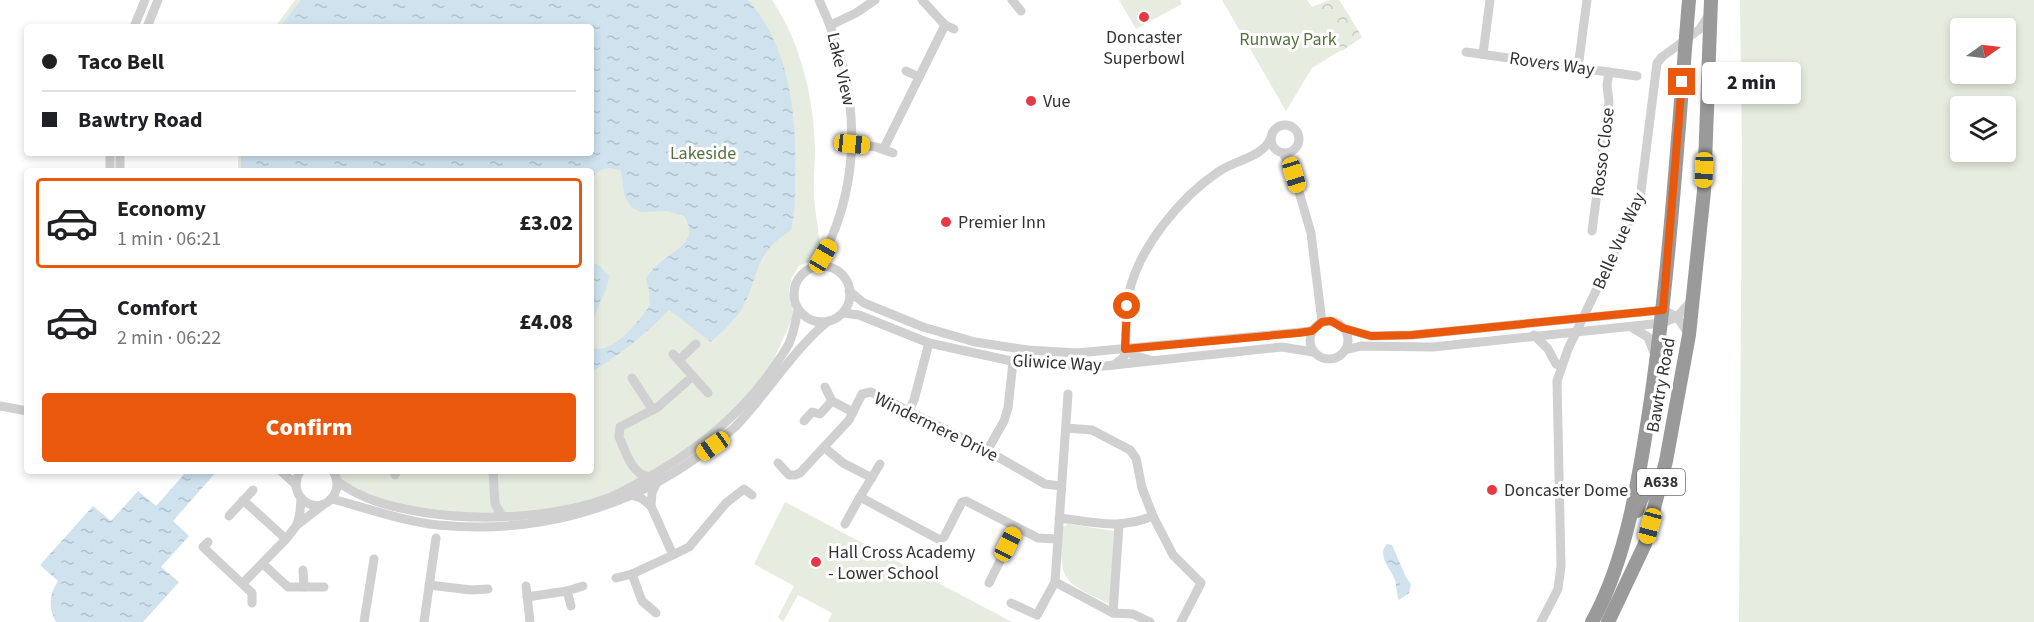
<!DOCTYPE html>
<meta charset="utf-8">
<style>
:root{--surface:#fff;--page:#f6f6f6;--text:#202124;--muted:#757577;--line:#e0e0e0;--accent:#ea580c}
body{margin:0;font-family:"Source Sans 3",sans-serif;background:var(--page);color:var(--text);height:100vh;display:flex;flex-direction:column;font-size:22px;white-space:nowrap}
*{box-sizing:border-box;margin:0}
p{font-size:20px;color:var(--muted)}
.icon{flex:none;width:33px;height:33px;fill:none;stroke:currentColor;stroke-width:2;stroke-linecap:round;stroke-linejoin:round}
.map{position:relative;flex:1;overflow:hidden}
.sheet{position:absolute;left:24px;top:168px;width:570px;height:306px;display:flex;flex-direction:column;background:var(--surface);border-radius:6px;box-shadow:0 3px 9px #0003}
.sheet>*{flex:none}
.guide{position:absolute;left:24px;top:24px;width:570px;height:132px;border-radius:6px;box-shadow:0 3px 9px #0003;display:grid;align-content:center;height:132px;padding:0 18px;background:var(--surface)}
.needle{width:39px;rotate:76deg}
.buttons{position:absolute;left:1950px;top:18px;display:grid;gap:12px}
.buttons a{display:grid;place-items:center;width:66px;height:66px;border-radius:6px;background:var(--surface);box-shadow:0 3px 9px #0003;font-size:30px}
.end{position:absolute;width:27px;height:27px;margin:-14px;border:8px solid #ea580c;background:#fff;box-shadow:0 0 0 3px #fff}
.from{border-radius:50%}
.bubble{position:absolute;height:42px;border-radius:6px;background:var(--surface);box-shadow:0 3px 9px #0003;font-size:20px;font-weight:800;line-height:42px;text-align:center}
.car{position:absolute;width:18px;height:36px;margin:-18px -9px;border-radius:8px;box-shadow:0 0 4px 2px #0007;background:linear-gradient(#f5c518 24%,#345 0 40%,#f5c518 0 76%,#345 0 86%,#f5c518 0)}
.guide b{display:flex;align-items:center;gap:21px;height:57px;font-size:22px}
.guide b+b{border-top:2px solid var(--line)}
.guide i{width:15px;height:15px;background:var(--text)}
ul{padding:10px 0 0;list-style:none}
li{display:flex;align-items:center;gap:18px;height:90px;margin:0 12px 9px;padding:0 6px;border:3px solid transparent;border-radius:6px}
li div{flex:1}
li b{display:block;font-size:22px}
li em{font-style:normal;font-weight:800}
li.active{border-color:var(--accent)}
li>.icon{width:54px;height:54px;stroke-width:1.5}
.cta{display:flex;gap:12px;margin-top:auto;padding:12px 18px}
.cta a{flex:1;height:69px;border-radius:6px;background:var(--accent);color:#fff;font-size:24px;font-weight:800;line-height:69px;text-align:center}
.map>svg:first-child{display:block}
.green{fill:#e6ecdf;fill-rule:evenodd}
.forest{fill:url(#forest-crowns)}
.water{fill:url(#water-ripples)}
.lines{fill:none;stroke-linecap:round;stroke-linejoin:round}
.minor{stroke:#d0d0d0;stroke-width:9}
.highway{stroke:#9a9a9a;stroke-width:14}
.route{stroke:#ea580c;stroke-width:8}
.poi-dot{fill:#e63946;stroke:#fff;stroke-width:2}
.labels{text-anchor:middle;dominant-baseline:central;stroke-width:6;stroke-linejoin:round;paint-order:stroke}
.shield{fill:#fff;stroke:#707070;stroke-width:1.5}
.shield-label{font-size:16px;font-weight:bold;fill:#333}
.poi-label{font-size:18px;fill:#333;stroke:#fff;text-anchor:start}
.park-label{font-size:18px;fill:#56703f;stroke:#fff}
.street-label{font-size:18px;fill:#333;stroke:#fff}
</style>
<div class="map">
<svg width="2034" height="622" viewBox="0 0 2034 622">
<defs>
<pattern id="forest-crowns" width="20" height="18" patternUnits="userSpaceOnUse" patternTransform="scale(1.5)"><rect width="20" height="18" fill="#e6ecdf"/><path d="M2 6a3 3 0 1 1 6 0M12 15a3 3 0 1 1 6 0" fill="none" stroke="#c6cbc0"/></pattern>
<pattern id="water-ripples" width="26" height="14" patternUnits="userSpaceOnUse" patternTransform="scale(1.5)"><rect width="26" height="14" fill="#cfe2ee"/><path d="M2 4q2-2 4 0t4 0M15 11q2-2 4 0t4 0" fill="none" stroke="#b2c2cd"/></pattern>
</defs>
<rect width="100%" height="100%" fill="#fff"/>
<g class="green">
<path d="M 295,0 L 772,0 C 801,43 814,98 815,150 C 815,165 813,181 814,196 C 815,215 820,233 820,252 L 808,262 L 799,266 L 792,277 L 789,290 L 794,315 L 760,389 L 722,427 L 611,497 L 579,506 L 476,518 L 367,499 L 337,481 L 333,471 L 591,471 L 591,171 L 238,171 L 238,153 L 591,153 L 591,27 L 275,27 Z"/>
<polygon points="1119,0 1180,0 1182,4 1136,29"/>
<polygon points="1222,0 1307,0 1312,7 1330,0 1339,0 1362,37 1312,68 1286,111"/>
<path d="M 1740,0 L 2034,0 L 2034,622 L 1739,622 L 1742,151 ZM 1960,28 L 2006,28 L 2006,74 L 1960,74 ZM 2006,106 L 2006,152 L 1960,152 L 1960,106 Z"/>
<polygon points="785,502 1012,622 828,622 832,613 798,595 783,622 778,617 794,586 754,564"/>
<path d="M 1068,524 L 1114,531 L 1111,605 C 1063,581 1058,583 1063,527 Z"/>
</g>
<polygon class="forest" points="1302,0 1307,0 1312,7 1330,0 1339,0 1362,37 1342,51"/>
<g class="water">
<path d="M 301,0 L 748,0 C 792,49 797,121 795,184 C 795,200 795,214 791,230 C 755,254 761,267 745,303 C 738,318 723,331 711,342 L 669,310 C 644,335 622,354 591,372 L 591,346 C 609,360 641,319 650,305 L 649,290 L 646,279 C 658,253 705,248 684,216 L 667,211 L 640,212 L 632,208 L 625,197 L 621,171 C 607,165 602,168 591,178 L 591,171 L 241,171 L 241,153 L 591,153 L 591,27 L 280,27 Z"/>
<polygon points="591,262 599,265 609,276 606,289 591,324"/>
<path d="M 187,471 L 217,471 L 173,521 L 189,536 L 161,567 L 179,582 L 143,622 L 56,622 C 48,608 49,594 58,581 L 40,565 L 93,506 L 111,521 L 138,491 L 156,506 Z"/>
<path d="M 1387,544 L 1392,545 L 1406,577 L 1411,584 L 1409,593 L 1399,600 C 1396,594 1397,587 1395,580 C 1391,569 1376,555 1387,544 Z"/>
</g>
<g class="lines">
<g class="minor">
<polyline points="922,0 945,25 954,29"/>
<polyline points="1012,0 1021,11"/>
<polyline points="831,25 856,13 875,0"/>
<polyline points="134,27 145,0"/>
<polyline points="147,27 158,0"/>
<polyline points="1466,52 1637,76"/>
<polyline points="1483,54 1490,0"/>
<polyline points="1578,68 1587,0"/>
<polyline points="906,71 919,77"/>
<circle cx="1285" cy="139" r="14"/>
<polyline points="852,144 876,147 893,153"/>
<polyline points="884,148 945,25"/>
<polyline points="110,153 110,171"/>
<polyline points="1283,153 1294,175 1311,233 1322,322"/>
<polyline points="120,171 120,153"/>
<polyline points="1592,231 1609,102 1607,85 1609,72"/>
<circle cx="822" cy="294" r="28"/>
<path d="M 817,267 C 866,181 860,87 819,0"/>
<polyline points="849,291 864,303 923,327 975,342 1028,350 1077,353 1312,331"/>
<polyline points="843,313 859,315 929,343 1016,362 1095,367 1282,347 1313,352"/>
<circle cx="1329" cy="340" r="19"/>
<polyline points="1631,327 1648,337 1655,355"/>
<polyline points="1343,328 1371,336 1412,335 1663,310 1677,317 1688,333"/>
<polyline points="1534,335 1548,349 1556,364 1561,366"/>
<polyline points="1125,349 1133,355 1150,360"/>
<polyline points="1345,350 1361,346 1433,347 1662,323 1677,317 1692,300"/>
<polyline points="673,354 708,393"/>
<polyline points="679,360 696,344"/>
<path d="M 1114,365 L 1124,357 C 1127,336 1125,314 1129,293 C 1139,247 1181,197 1218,172 C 1235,160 1262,158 1271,138"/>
<polyline points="632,378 653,410"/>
<polyline points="825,387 832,401"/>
<polyline points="0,406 27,411"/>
<polyline points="909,411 914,400 929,343"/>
<polyline points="804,421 812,412 820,414 832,401 853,412"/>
<polyline points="1066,428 1092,430 1130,450 1136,458 1142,488 1153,516 1173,555 1201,583 1181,622"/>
<polyline points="825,448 843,463 872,478"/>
<polyline points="987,451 1004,421 1008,408 1013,362"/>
<polyline points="778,463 789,475 795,475 800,473 849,420 862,394 871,392 986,450 1045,484 1061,486"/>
<polyline points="880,464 860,497 940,540 944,537 962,502 966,501 1038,538 1057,539"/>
<polyline points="281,471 295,484"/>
<path d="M 300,471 C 284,499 322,520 335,493 C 339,485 337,478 333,471"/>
<polyline points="493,471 495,504 502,516"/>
<polyline points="395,475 396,471"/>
<path d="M 648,477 C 631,473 626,452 619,437 L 620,427 L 658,407 L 693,376"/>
<path d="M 337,481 C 363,501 395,508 427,513 C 482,521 558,518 611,497 C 621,493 630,487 640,482 C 694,453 742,415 776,364 C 781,356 787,349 790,341 C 794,331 796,320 798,310"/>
<polyline points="631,495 641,498 651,506 652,493 657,482"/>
<polyline points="301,498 300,512 297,525 323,505"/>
<path d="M 332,499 C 367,508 402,521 438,525 C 530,534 620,512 696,458 C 709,448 723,438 735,427 C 768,393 792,351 828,321"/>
<polyline points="243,500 286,539"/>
<polyline points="229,516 253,490"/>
<path d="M 1059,518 C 1094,522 1119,530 1153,516"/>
<polyline points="845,524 860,497"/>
<polyline points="208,542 203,547 252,593 252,603"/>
<polyline points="673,555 689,547 726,503 744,489 752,495"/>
<polyline points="263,564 288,587 324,587"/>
<polyline points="303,570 304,587"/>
<polyline points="632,574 642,601 656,613"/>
<polyline points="616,578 632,574 673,555 651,506"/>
<polyline points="1055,582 1113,613 1133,614 1150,622"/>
<polyline points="243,583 286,539 297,525"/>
<polyline points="989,583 1017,527"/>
<polyline points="429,585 471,590 488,589"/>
<polyline points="526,586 530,622"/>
<polyline points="567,591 571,606"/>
<polyline points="527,597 567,591 583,586"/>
<polyline points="1011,603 1037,615 1055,582 1068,394"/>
<polyline points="1113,613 1119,525"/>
<polyline points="364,622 374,559"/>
<polyline points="424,622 436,538"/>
<polyline points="1541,622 1558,589 1561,566 1557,381 1568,349 1640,199 1657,63 1662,57 1700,29 1708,16"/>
</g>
<g class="highway">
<path d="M 1637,511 C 1642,499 1643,485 1660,490"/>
<path d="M 1592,622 C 1628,557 1640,472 1651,399 C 1670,266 1678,133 1689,0"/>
<polyline points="1608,622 1645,544 1666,461 1689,335 1704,191 1711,0"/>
</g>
</g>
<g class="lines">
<polyline class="route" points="1127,306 1125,349 1298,333 1312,331 1322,322 1331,321 1343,328 1371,336 1412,335 1663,310 1682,82"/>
</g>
<g class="poi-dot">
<circle cx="1144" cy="17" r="6"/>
<circle cx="1031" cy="101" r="6"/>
<circle cx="946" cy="222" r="6"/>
<circle cx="1492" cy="490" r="6"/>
<circle cx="816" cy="562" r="6"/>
</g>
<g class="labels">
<rect class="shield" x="1637" y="469" width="48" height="26" rx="4.5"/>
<g class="shield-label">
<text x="1661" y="482">A638</text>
</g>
<g class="poi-label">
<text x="1144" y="37" text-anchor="middle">Doncaster<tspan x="1144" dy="21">Superbowl</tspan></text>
<text x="1043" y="101">Vue</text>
<text x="958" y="222">Premier Inn</text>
<text x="1504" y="490">Doncaster Dome</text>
<text x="828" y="552">Hall Cross Academy<tspan x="828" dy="21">- Lower School</tspan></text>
</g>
<g class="park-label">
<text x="1288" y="39">Runway Park</text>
<text x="703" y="153">Lakeside</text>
</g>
<g class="street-label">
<text transform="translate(1552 64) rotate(8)">Rovers Way</text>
<text transform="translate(841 69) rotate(77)">Lake View</text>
<text transform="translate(1603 152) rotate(-83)">Rosso Close</text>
<text transform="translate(1619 241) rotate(-66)">Belle Vue Way</text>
<text transform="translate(1057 363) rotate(3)">Gliwice Way</text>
<text transform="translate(1661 385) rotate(-80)">Bawtry Road</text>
<text transform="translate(936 427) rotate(26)">Windermere Drive</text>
</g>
</g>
</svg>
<div class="buttons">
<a><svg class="needle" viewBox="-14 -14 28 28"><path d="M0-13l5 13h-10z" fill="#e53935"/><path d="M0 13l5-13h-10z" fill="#757577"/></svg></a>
<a><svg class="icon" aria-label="layers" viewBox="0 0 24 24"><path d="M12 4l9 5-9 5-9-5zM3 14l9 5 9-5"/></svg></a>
</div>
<i class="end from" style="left:1127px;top:306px"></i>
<i class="end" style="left:1682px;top:82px"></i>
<div class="bubble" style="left:1702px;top:62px;width:99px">2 min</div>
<i class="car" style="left:852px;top:144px;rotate:96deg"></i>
<i class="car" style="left:1704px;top:170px;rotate:182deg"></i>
<i class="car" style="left:1294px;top:175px;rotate:163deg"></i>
<i class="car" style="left:823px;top:256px;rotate:30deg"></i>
<i class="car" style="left:713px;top:446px;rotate:235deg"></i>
<i class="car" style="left:1650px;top:526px;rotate:195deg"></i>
<i class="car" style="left:1008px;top:544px;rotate:27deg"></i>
<div class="guide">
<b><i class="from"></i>Taco Bell</b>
<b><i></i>Bawtry Road</b>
</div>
<section class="sheet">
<ul>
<li class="active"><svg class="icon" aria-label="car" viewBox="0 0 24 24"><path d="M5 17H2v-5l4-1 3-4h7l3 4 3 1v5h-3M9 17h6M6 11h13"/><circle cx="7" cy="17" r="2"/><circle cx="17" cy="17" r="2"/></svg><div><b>Economy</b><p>1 min · 06:21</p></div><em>£3.02</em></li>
<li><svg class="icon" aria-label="car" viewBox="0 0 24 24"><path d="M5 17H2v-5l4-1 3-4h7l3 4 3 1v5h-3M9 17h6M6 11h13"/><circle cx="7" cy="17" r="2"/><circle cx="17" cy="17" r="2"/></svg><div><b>Comfort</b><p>2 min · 06:22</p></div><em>£4.08</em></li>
</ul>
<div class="cta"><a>Confirm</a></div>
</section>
</div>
